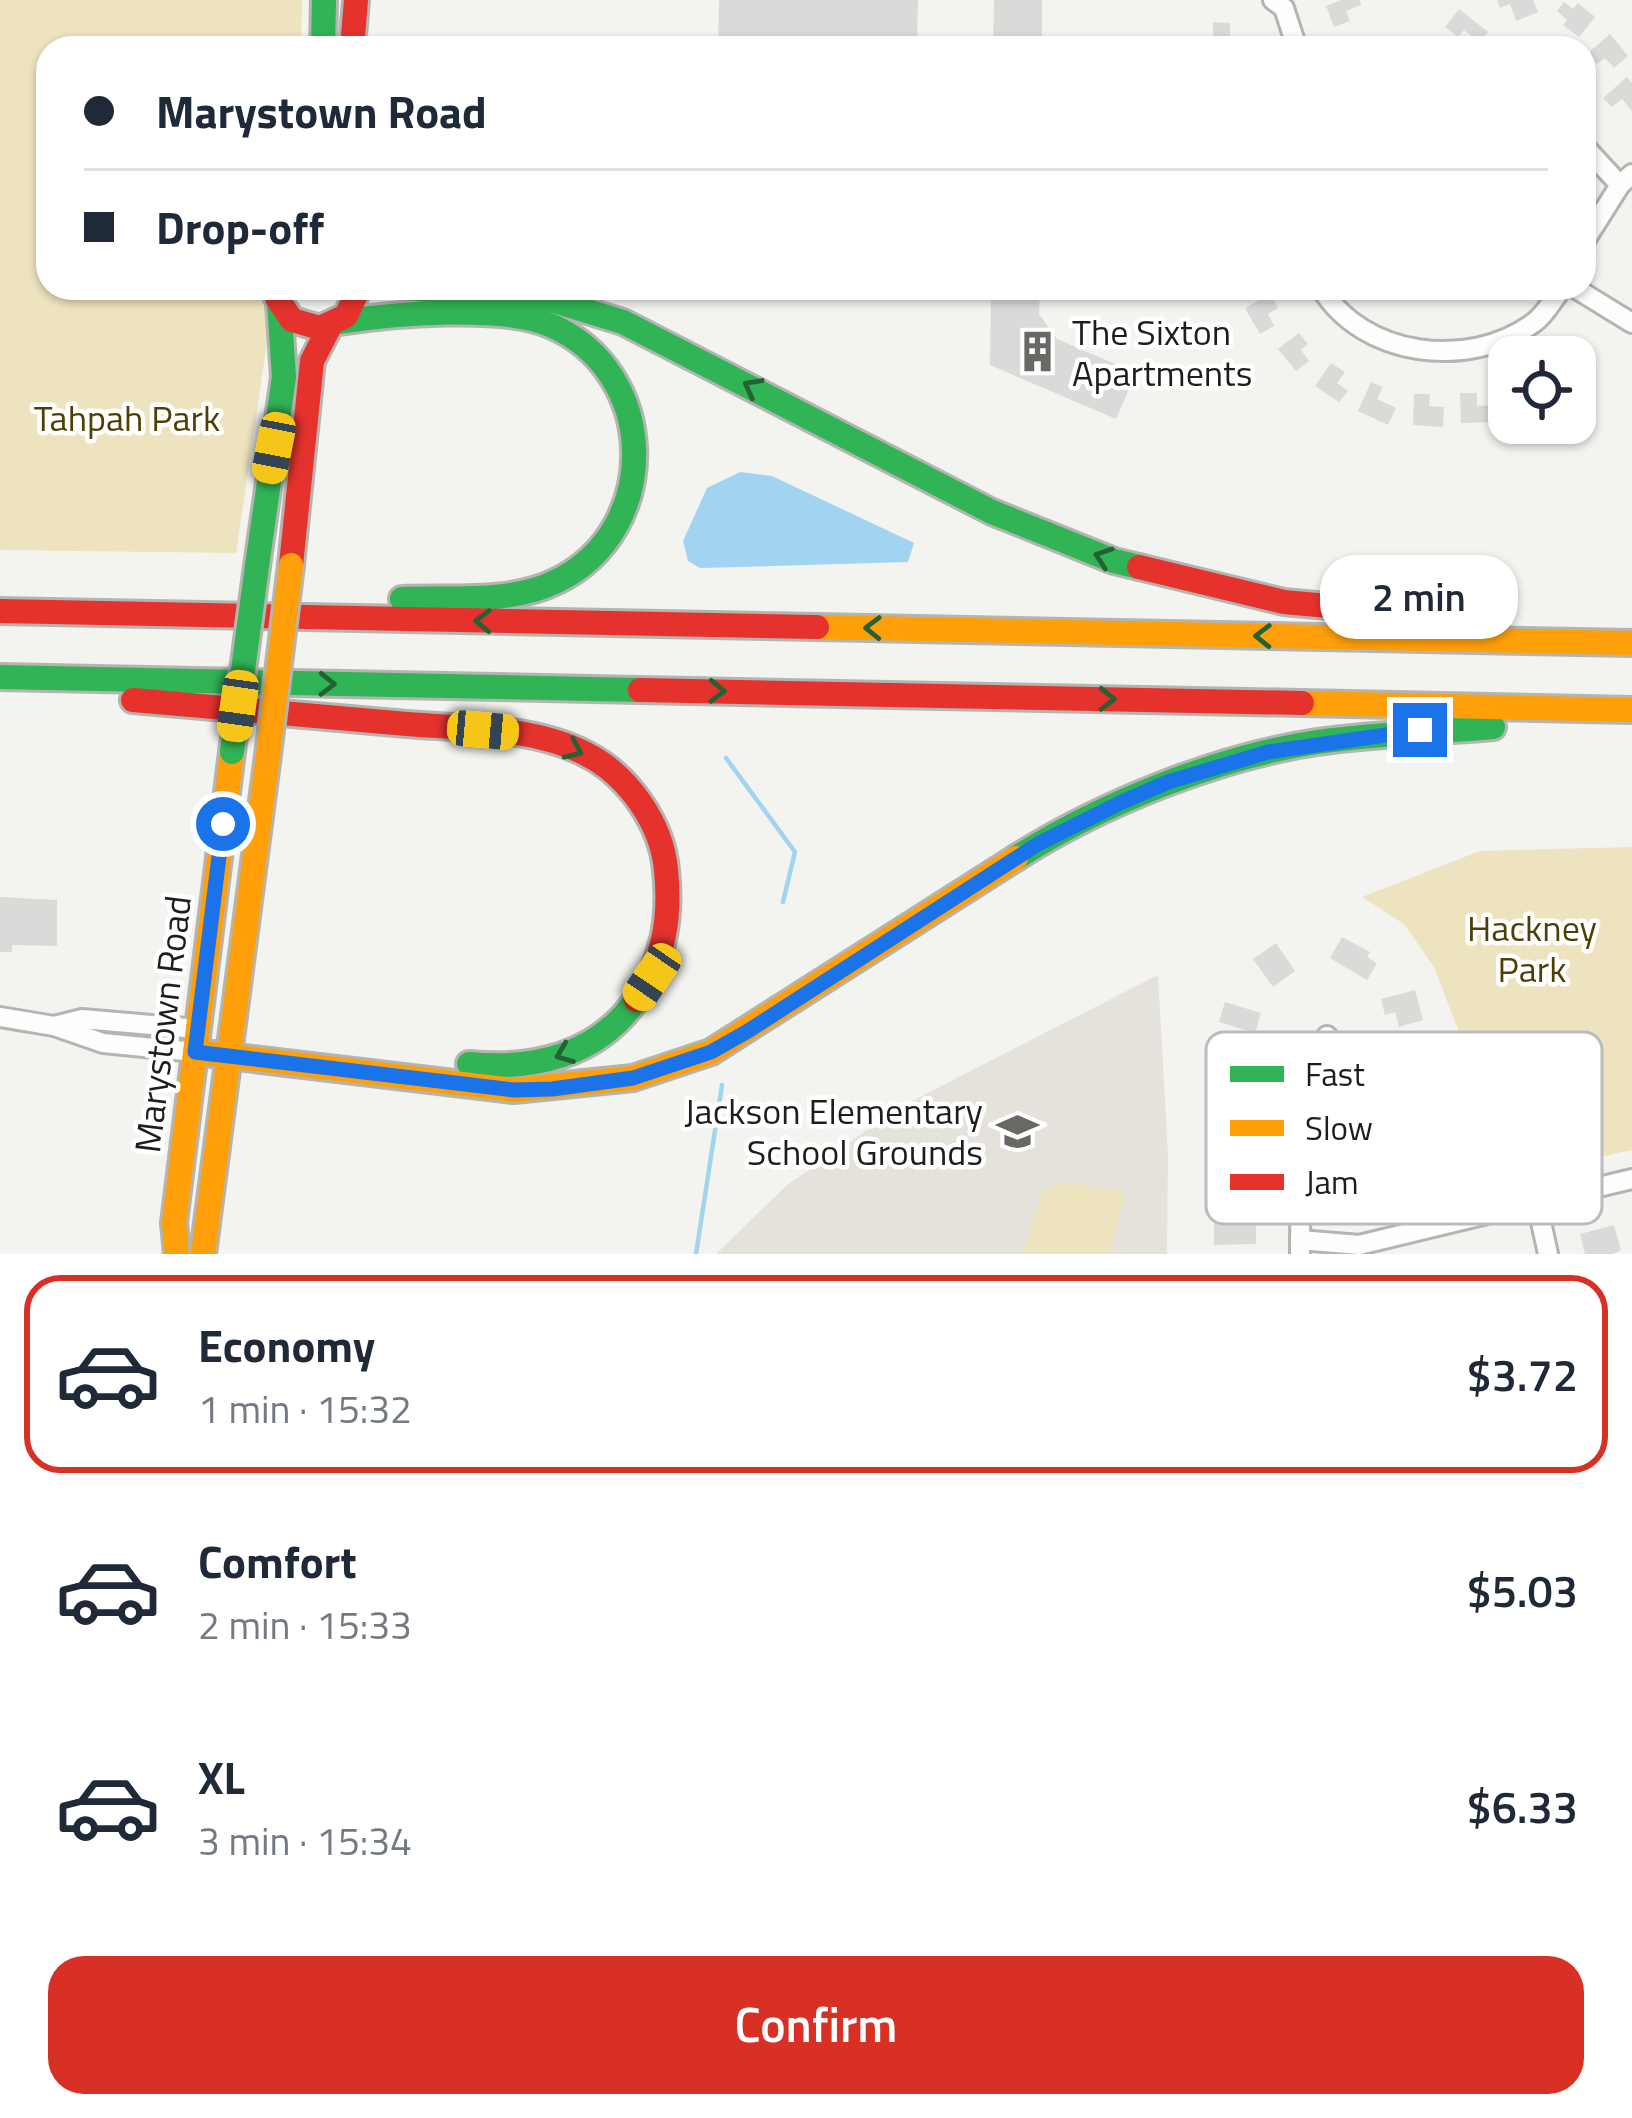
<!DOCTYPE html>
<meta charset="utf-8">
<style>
:root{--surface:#fff;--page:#f6f6f7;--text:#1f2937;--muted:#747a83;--line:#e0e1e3;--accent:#d93025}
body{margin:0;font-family:"Titillium Web",sans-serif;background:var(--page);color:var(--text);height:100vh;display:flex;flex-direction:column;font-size:45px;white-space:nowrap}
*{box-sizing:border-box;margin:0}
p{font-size:39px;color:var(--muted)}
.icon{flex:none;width:66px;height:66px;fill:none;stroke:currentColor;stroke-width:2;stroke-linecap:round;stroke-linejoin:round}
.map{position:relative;height:1254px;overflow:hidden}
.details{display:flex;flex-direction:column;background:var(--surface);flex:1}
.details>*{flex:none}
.guide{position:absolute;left:36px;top:36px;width:1560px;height:264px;border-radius:36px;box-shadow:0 3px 9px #0004;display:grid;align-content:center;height:264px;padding:0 48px;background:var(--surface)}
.controls{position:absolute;left:1488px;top:336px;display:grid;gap:24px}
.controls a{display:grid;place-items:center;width:108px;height:108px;border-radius:24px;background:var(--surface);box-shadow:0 3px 9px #0004;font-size:60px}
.end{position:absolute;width:54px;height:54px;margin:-27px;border:15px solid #1a73e8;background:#fff;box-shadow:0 0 0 6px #fff}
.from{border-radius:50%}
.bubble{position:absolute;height:84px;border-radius:36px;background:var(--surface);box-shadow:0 3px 9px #0004;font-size:39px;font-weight:600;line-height:84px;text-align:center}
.car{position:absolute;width:36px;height:72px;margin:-36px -18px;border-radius:15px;box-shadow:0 0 9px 3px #0007;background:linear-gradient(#f5c518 24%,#345 0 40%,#f5c518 0 76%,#345 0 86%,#f5c518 0)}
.guide b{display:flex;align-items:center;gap:42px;height:114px;font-size:45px}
.guide b+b{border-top:3px solid var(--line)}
.guide i{width:30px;height:30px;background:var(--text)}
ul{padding:21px 0 0;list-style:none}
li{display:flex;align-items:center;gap:36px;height:198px;margin:0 24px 18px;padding:0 24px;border:6px solid transparent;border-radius:36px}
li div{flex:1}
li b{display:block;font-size:45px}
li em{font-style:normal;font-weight:600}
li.current{border-color:var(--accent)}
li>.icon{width:108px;height:108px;stroke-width:1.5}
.cta{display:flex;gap:24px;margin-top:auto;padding:24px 48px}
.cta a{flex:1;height:138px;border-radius:36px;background:var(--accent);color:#fff;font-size:48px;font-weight:600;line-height:138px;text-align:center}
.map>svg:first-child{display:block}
.built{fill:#e4e2da}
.green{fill:#eee3bf}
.water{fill:#a1d4f0}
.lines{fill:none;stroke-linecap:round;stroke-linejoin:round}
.stream{stroke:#a1d4f0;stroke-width:4.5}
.building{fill:#dbdad9}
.street-casing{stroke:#b4b4b1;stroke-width:24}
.fast-casing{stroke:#b4b4b1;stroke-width:30}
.slow-casing{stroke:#b4b4b1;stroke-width:30}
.jam-casing{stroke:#b4b4b1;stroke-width:30}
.street{stroke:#fdfdfd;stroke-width:18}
.fast{stroke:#30b455;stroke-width:24}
.slow{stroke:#ff9f0a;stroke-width:24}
.jam{stroke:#e5322d;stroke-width:24}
.fast-bridge-casing{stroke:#b4b4b1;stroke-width:30;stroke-linecap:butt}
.slow-bridge-casing{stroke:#b4b4b1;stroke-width:30;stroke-linecap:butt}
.fast-bridge{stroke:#30b455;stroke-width:24}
.slow-bridge{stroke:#ff9f0a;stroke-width:24}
.oneway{stroke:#266135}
.route{stroke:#1a73e8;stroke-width:15}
.labels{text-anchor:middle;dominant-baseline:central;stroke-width:9;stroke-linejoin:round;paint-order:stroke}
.poi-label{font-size:36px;fill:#1e1d1b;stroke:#fff;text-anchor:start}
.park-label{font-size:36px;fill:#4e4004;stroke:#fff}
.street-label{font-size:36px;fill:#1e1d1b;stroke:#fff}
.key{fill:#fff;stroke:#bcbbbb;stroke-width:3}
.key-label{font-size:33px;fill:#1e1d1b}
</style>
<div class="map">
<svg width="1632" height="1254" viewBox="0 0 1632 1254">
<rect width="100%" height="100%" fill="#f3f3ef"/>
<polygon class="built" points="1158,975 1168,1155 1167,1254 716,1254 787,1185 902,1106"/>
<g class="green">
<polygon points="0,0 302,0 301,48 48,48 48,288 275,288 236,553 0,550"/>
<polygon points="1632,847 1632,1150 1514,1175 1434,967 1404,924 1362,897 1480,851"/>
<polygon points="1065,1182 1125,1192 1110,1254 1023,1254 1043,1191"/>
</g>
<polygon class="water" points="740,472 772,476 914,543 908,562 700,568 688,561 683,541 707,488"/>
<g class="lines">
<g class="stream">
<polyline points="726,758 795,852 783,902"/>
<polyline points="696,1254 722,1085"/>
</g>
</g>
<g class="building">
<polygon points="719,0 918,0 917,48 718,48"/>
<polygon points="994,0 1042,0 1042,48 993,48"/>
<polygon points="1341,0 1360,0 1361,5 1346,11 1350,21 1334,27 1326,6"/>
<polygon points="1497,0 1533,0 1538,12 1516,21 1510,4 1500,8"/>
<polygon points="1564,2 1573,9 1578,3 1595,17 1579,37 1563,25 1567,20 1557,11"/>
<polygon points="1459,9 1488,32 1480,42 1464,30 1458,37 1445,27"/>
<polygon points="1213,22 1230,23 1230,36 1247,37 1246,48 1213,48"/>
<polygon points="1610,34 1628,56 1614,68 1605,58 1597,64 1588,53"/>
<polygon points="1627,77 1632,83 1632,111 1622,99 1612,107 1603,98"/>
<polygon points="991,288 1040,288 1039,314 1057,339 1136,373 1116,419 990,365"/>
<polygon points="1270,294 1278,308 1268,314 1274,326 1260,334 1245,308"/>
<polygon points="1299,333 1308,344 1301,350 1309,361 1296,371 1278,349"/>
<polygon points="1331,363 1345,372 1337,383 1348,391 1339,402 1315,386"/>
<polygon points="1371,382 1383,387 1377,399 1396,408 1388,425 1358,411"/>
<polygon points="1460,393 1477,393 1477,406 1495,405 1496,422 1461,423"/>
<polygon points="1414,394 1430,394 1429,406 1444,407 1443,427 1413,425"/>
<polygon points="0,897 57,900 57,946 12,945 12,952 0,952"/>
<polygon points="1342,937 1370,952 1367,957 1377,963 1367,980 1330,958"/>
<polygon points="1276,943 1295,971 1273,987 1253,959"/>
<polygon points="1415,990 1423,1020 1399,1027 1395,1012 1385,1015 1381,999"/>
<polygon points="1225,1002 1261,1013 1255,1033 1219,1022"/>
<polygon points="1214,1211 1238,1211 1238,1224 1256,1224 1256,1244 1214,1245"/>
<polygon points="1614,1225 1621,1250 1613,1254 1585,1254 1580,1234"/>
</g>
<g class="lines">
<defs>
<g id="street">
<polyline points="1273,0 1284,8 1297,48"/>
<polyline points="1584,146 1620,185"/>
<polyline points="1584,242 1620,185 1632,174"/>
<path d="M 1321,288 C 1363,357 1468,370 1532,324 C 1544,316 1553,300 1562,288"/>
<polyline points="1575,288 1632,323"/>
<polyline points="0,1017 54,1026"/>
<polyline points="195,1052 103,1043 54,1026 82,1019 198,1029"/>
<polyline points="1536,1199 1548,1254"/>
<polyline points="1300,1240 1359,1245 1632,1179"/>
<polyline points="1300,1254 1301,1099 1308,1069 1327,1036"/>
</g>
<g id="fast">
<polyline points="323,48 324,0"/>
<polyline points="407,288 551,300 623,322 992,512 1114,561 1139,567"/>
<path d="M 339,322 C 393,314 500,304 550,325 C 659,371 663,529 557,581 C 512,604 451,597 402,599"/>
<polyline points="257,566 284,377 279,303"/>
<polyline points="0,677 640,690"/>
<path d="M 1016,858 C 1101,804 1217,757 1317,742 C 1375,734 1435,732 1493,727"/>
<path d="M 469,1064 C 533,1070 597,1056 636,1000"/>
</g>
<g id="slow">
<polyline points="817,627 1632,643"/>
<polyline points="1302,703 1632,710"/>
<polyline points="195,1052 514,1090 633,1078 711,1052 1016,858"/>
<polyline points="177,1254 174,1223 232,752"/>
<polyline points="203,1254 268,755"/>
</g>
<g id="jam">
<polyline points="352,48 356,0"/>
<polyline points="277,298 292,320 320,328 346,316 359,288"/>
<polyline points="291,565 312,361 330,326"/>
<polyline points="1139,567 1284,602 1469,619"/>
<polyline points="0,611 817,627"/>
<polyline points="640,690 1302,703"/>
<path d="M 133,700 C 224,708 316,716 407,724 C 466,729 532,726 586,754 C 628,775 662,824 666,870 C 671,918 664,960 636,1000"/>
</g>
</defs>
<use href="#street" class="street-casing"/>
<use href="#fast" class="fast-casing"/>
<use href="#slow" class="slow-casing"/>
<use href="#jam" class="jam-casing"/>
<use href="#street" class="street"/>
<use href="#fast" class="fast"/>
<use href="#slow" class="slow"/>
<use href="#jam" class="jam"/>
<defs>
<polyline id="fast-bridge" points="232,752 257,566"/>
<polyline id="slow-bridge" points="268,755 291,565"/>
</defs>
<use href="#fast-bridge" class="fast-bridge-casing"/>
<use href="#slow-bridge" class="slow-bridge-casing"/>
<use href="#fast-bridge" class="fast-bridge"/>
<use href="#slow-bridge" class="slow-bridge"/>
</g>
<defs><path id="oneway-chevron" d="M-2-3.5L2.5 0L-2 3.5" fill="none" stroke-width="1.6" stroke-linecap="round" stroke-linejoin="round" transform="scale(3)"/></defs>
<g class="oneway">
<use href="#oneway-chevron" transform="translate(752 387) rotate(-152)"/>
<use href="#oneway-chevron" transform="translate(1103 557) rotate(-161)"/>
<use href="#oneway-chevron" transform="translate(483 621) rotate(-179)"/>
<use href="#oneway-chevron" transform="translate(873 628) rotate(-179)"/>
<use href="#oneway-chevron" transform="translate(1263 636) rotate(-179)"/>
<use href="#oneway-chevron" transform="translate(327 684) rotate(1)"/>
<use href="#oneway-chevron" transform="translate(717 691) rotate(1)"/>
<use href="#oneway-chevron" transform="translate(1107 699) rotate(1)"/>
<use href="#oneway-chevron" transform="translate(574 750) rotate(24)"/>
<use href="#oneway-chevron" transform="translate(564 1054) rotate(159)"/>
</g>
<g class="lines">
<polyline class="route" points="223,824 195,1052 514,1090 552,1089 633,1078 711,1052 748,1031 1038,844 1122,802 1168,782 1268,752 1420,730"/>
</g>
<defs>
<symbol id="building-bare" viewBox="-9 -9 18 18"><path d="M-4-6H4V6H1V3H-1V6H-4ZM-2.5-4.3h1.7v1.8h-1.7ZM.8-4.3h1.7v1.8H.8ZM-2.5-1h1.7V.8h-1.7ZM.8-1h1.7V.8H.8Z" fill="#696865" stroke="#fff" stroke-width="2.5" paint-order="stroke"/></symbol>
<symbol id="school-bare" viewBox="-9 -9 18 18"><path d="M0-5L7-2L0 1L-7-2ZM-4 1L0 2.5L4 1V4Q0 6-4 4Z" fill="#696865" stroke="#fff" stroke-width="2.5" paint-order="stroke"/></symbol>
</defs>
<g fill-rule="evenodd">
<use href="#building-bare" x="1008" y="322" width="59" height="59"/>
<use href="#school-bare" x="988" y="1102" width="59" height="59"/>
</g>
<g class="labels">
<g class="poi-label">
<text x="1072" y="331">The Sixton<tspan x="1072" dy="41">Apartments</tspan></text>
<text x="983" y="1110" text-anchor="end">Jackson Elementary<tspan x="983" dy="41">School Grounds</tspan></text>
</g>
<g class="park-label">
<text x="127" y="417">Tahpah Park</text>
<text x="1532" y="927">Hackney<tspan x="1532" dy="41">Park</tspan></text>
</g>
<g class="street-label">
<text transform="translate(162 1024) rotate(-83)">Marystown Road</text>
</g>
</g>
<rect x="1206" y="1032" width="396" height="192" rx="18" class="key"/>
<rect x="1230" y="1066" width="54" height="16" fill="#30b455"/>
<rect x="1230" y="1120" width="54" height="16" fill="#ff9f0a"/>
<rect x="1230" y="1174" width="54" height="16" fill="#e5322d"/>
<g class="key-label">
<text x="1305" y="1086">Fast</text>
<text x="1305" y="1140">Slow</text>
<text x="1305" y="1194">Jam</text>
</g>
</svg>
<div class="controls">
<a><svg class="icon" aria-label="locate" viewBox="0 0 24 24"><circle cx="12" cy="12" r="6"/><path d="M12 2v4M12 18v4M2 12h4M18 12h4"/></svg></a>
</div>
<i class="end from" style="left:223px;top:824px"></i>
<i class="end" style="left:1420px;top:730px"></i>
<div class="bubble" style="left:1320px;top:555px;width:198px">2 min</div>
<i class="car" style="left:274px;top:448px;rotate:191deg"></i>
<i class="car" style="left:238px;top:706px;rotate:188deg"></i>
<i class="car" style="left:483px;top:730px;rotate:95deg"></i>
<i class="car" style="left:652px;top:977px;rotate:214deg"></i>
<div class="guide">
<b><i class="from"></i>Marystown Road</b>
<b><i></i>Drop-off</b>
</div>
</div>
<section class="details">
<ul>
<li class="current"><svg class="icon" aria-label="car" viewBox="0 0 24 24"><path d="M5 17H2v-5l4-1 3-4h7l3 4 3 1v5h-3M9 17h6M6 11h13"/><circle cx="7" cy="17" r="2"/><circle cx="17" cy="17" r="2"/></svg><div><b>Economy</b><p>1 min · 15:32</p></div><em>$3.72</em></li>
<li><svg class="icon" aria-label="car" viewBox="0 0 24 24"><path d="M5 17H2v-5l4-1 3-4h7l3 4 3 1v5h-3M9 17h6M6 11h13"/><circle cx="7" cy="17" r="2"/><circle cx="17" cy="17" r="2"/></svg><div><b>Comfort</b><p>2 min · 15:33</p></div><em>$5.03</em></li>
<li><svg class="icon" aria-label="car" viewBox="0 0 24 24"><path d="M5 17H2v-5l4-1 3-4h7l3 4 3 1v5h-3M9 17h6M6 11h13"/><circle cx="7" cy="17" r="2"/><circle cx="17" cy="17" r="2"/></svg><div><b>XL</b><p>3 min · 15:34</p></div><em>$6.33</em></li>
</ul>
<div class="cta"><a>Confirm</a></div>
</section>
